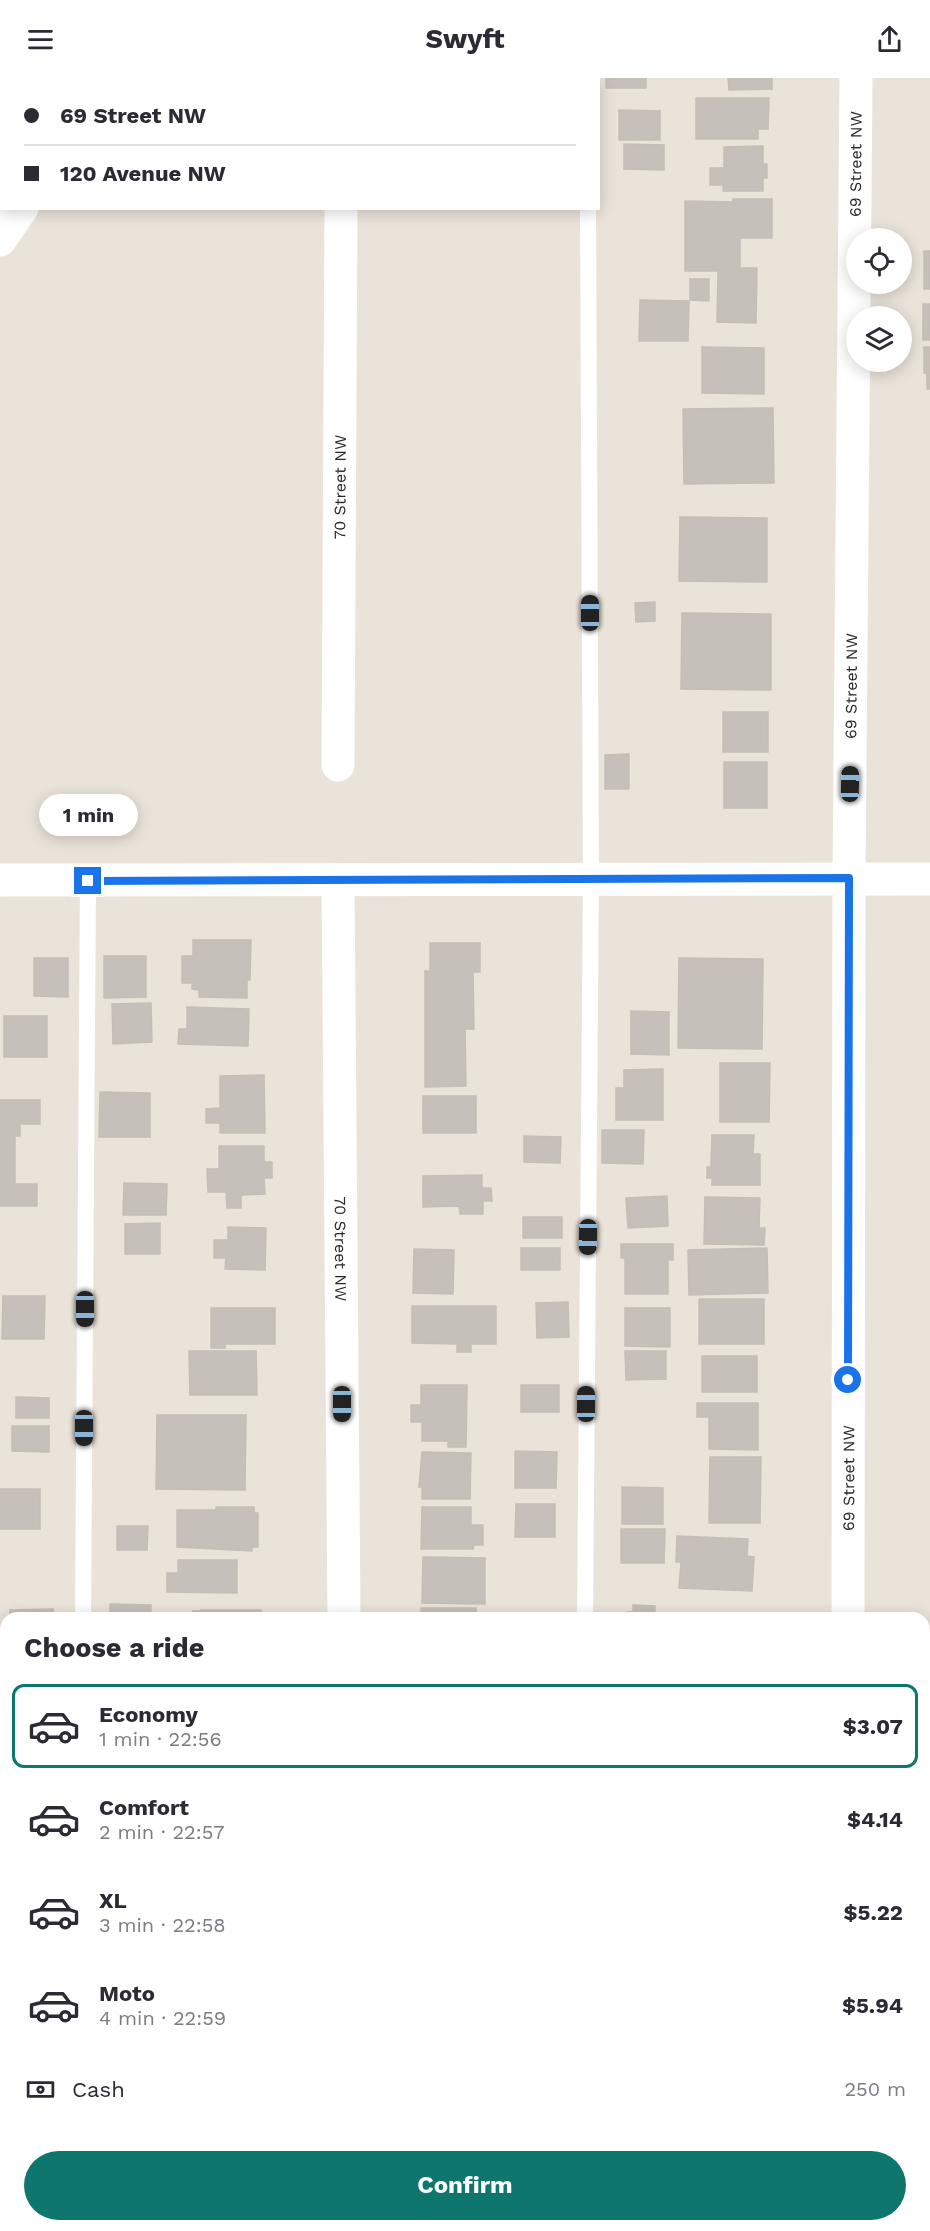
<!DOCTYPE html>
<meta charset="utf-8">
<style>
:root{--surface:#fff;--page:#f7f7f7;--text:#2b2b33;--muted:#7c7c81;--line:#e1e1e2;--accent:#0f766e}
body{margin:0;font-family:"Work Sans",sans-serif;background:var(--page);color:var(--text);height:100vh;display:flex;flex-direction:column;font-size:22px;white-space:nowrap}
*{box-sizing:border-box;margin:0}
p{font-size:20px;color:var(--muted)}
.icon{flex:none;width:33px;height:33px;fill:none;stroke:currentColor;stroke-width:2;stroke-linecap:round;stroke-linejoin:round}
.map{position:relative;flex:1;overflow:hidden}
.drawer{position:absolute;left:0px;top:1534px;width:930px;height:620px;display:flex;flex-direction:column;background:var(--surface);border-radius:18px 18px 0 0;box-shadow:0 3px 15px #0003}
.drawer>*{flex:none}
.top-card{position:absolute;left:0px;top:0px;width:600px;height:132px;box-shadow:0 3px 15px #0003;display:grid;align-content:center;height:132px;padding:0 24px;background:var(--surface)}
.buttons{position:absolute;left:846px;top:150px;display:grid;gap:12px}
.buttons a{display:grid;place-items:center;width:66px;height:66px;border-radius:50%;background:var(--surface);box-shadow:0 3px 15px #0003;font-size:30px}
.end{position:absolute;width:27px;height:27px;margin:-14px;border:8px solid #1a73e8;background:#fff;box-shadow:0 0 0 3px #fff}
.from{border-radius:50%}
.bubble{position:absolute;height:42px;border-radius:21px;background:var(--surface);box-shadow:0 3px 15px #0003;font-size:20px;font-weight:700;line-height:42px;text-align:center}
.car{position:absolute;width:18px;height:36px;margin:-18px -9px;border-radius:8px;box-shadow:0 0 4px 2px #0007;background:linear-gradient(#222 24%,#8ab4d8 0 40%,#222 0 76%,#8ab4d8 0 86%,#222 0)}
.top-card b{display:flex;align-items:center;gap:21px;height:57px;font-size:22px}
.top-card b+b{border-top:2px solid var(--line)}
.top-card i{width:15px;height:15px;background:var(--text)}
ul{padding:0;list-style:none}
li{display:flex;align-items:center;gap:18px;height:84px;margin:0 12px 9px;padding:0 12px;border:3px solid transparent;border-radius:12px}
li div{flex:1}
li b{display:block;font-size:22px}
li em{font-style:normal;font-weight:700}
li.selected{border-color:var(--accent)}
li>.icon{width:54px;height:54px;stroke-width:1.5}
h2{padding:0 24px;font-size:27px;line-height:72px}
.pay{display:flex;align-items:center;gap:15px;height:66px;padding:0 24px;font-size:22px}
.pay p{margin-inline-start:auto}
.action{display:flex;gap:12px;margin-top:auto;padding:12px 24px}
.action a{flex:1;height:69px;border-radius:36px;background:var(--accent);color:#fff;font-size:24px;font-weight:700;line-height:69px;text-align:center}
header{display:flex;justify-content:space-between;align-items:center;height:78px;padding:0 24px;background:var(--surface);font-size:27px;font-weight:700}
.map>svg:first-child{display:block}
.building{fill:#c5c0ba;stroke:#c5beb4;stroke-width:1.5}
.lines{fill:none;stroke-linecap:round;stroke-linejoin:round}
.service{stroke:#fff;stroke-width:16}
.minor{stroke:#fff;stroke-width:33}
.tertiary{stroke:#fff;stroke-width:33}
.route{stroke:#1a73e8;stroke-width:8}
.labels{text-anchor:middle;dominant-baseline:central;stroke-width:4.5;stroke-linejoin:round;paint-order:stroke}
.street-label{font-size:16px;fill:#282828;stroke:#fff}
</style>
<header><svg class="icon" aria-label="menu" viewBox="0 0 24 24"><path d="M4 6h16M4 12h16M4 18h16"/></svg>Swyft<svg class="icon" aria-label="share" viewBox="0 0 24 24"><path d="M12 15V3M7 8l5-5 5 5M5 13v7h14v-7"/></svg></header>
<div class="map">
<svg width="930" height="2153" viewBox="0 0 930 2153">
<rect width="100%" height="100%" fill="#eae3da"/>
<g class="building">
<rect x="606" y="0" width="40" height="10"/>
<polygon points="728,0 772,0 772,11 729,12"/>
<polygon points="696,20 769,20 768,51 758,51 758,61 696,61"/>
<polygon points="619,32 660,33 660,62 619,62"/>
<polygon points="624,66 664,67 664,92 624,91"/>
<polygon points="763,68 763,86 767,86 767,100 763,100 763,113 723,113 723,107 710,107 710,90 724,90 724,69"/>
<polygon points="733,121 772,121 772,160 740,160 740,193 685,193 685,123 733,124"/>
<rect x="924" y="173" width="6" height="38"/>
<polygon points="741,190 757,190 756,245 717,244 718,194 741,194"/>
<polygon points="690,201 709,201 709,223 690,222"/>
<polygon points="640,222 689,223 688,263 639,263"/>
<rect x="923" y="226" width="7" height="36"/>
<polygon points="702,269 764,270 764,316 702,315"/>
<polygon points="924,269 930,269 930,311 927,311 927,295 924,295"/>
<polygon points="773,330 774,405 684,406 683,331"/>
<polygon points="680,439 767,440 767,504 679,503"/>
<polygon points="655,524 655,543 636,544 635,525"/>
<polygon points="682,535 771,536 771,612 681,611"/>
<rect x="723" y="634" width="45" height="40"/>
<polygon points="629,676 629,711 605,711 605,677"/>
<rect x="724" y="684" width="43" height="46"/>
<polygon points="193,862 251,862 250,902 247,902 247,920 199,919 199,912 192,911 192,905 182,905 182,878 193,878"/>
<polygon points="430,865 480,865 480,894 473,894 474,951 465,951 466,1008 425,1009 425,893 430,893"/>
<polygon points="104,878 146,878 146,919 104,920"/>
<polygon points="34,880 68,880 68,919 34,918"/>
<polygon points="679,880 763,881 762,971 678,970"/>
<polygon points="151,925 152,964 113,966 112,926"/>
<polygon points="187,929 249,931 248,968 178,966 179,951 187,951"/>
<polygon points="631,933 669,934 669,977 631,976"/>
<rect x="4" y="938" width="43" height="41"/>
<polygon points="720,985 770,985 769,1044 720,1044"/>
<polygon points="663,991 663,1042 616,1042 616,1010 624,1010 624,992"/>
<polygon points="264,997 265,1055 220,1055 220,1045 206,1045 206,1031 220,1030 220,998"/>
<polygon points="100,1014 150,1015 150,1059 99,1059"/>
<rect x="423" y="1018" width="53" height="37"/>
<polygon points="0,1022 40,1022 40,1046 20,1046 20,1058 15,1058 15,1106 37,1106 37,1128 0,1128"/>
<polygon points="602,1052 644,1052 643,1086 602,1085"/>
<polygon points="712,1057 754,1057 753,1076 760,1076 760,1107 712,1107 712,1100 707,1100 707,1089 711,1089"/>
<polygon points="524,1058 561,1059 560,1085 524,1084"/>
<polygon points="219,1068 264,1068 264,1084 272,1084 272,1100 264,1100 265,1116 241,1117 241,1130 227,1130 226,1114 208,1114 207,1091 219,1091"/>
<polygon points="482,1097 482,1110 491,1110 492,1123 483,1123 483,1136 460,1136 459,1128 423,1129 423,1098"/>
<polygon points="124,1105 167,1106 166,1137 123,1137"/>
<polygon points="667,1118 668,1148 628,1150 626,1120"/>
<polygon points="705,1119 760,1120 759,1150 765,1150 764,1167 704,1166"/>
<rect x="523" y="1139" width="39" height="21"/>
<polygon points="160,1145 160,1176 125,1176 125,1146"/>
<polygon points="228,1149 266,1150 265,1192 225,1191 226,1180 214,1180 214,1162 228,1162"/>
<polygon points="621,1166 673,1166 673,1182 668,1182 668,1216 625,1216 625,1180 621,1180"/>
<rect x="521" y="1170" width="39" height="22"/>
<polygon points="767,1170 768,1215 689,1217 688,1172"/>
<polygon points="414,1171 454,1172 453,1216 413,1215"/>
<polygon points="3,1218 45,1218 44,1261 2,1261"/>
<rect x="699" y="1221" width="65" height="45"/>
<polygon points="568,1224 569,1259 537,1260 536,1225"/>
<polygon points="412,1228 496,1228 496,1266 471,1266 471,1274 457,1274 457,1266 412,1265"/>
<polygon points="211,1230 275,1230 275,1266 225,1266 225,1270 211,1270"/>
<polygon points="625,1230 670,1230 670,1269 625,1268"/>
<polygon points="189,1273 256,1273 257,1317 190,1317"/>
<polygon points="625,1273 666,1273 666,1301 626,1302"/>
<rect x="702" y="1278" width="55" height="36"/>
<polygon points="421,1307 467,1307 466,1369 448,1369 448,1363 422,1363 422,1344 411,1344 411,1327 421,1327"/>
<rect x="521" y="1307" width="38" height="27"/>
<polygon points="16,1319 49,1320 49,1340 16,1340"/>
<polygon points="697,1325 758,1325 758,1372 709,1371 709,1339 697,1339"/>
<polygon points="157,1337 246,1337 245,1412 156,1411"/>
<polygon points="12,1348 49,1348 49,1374 12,1373"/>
<polygon points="515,1373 557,1374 556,1410 515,1410"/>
<polygon points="422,1374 471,1375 470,1421 422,1421 422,1409 419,1409"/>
<polygon points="710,1379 761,1379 760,1445 709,1445"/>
<polygon points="622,1409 663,1410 663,1446 622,1446"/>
<rect x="0" y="1411" width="40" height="40"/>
<polygon points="516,1426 555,1426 555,1459 515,1459"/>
<polygon points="216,1429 254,1429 254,1435 258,1435 258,1469 252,1469 252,1473 177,1469 177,1432 216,1432"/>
<polygon points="422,1429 471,1429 471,1447 483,1447 483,1467 474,1467 473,1471 421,1471"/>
<polygon points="117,1448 148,1448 147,1472 117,1472"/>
<polygon points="621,1451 665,1451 664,1485 621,1485"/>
<polygon points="677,1458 748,1461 747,1478 754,1479 752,1513 679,1510 681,1484 676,1484"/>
<polygon points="423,1479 485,1480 485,1526 422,1525"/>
<polygon points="178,1482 237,1482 237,1515 167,1514 167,1495 178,1495"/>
<polygon points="110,1526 151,1527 151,1540 110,1540"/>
<polygon points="633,1527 655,1528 655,1536 662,1536 662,1540 627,1540 627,1534 633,1534"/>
<rect x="421" y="1530" width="55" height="10"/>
<polygon points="53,1531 53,1540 10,1540 10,1532"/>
<polygon points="201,1532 261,1532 261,1540 193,1540 193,1533 201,1533"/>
<polygon points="702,1535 756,1536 756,1540 766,1540 702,1540"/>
<polygon points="0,1860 5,1861 4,1895 0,1895"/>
<polygon points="927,1861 930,1861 930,1907 926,1907"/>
<polygon points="925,2012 930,2012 930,2054 924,2054"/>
<rect x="927" y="2120" width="3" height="33"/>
<polygon points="414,2148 472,2148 464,2149 464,2153 414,2153"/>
<rect x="613" y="2148" width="41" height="5"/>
<rect x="690" y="2148" width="68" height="5"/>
</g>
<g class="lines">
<g class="service">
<polyline points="588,0 588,2"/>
<polyline points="83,1540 88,803"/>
<polyline points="585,1540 591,801 588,130"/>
<polyline points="586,2148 586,2153"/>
<polyline points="79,2153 79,2148"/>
</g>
<g class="minor">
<path id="s1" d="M 338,687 L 341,130"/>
<polyline points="0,802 930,801"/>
<path id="s2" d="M 338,802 L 344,1540"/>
<path id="s3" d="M 848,1540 L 849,800 L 856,0"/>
<polyline points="924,1697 930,1697"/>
<polyline points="0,1700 6,1700"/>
<polyline points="344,2153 344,2148"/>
<polyline points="847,2153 847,2148"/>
</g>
<g class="tertiary">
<polyline points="135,2 137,0"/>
<polyline points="0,162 22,130"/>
</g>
</g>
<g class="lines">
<polyline class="route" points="88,803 849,800 848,1302"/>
</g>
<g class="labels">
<g class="street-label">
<text stroke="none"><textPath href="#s3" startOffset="1454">69 Street NW</textPath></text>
<text stroke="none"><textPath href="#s1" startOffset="278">70 Street NW</textPath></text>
<text stroke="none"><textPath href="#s3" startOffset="932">69 Street NW</textPath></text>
<text stroke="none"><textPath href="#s2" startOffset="369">70 Street NW</textPath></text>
<text stroke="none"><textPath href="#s3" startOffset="140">69 Street NW</textPath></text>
</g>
</g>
</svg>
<div class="buttons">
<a><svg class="icon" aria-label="locate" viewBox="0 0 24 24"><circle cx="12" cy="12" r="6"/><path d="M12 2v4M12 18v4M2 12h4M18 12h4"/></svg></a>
<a><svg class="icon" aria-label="layers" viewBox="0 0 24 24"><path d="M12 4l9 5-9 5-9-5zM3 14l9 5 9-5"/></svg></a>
</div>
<i class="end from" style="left:848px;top:1302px"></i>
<i class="end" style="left:88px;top:803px"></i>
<div class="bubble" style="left:39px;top:716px;width:99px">1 min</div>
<i class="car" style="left:590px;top:535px;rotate:0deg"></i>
<i class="car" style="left:850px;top:706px;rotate:1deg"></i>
<i class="car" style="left:588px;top:1159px;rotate:181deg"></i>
<i class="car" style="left:85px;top:1231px;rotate:180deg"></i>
<i class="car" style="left:342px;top:1326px;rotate:180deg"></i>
<i class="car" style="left:586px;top:1326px;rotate:0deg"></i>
<i class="car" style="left:84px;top:1350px;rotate:180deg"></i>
<div class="top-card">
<b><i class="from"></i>69 Street NW</b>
<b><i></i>120 Avenue NW</b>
</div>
<section class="drawer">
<h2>Choose a ride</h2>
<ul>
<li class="selected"><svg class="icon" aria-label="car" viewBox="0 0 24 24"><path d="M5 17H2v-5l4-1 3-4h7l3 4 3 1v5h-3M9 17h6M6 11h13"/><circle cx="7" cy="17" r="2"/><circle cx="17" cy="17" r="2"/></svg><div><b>Economy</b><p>1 min · 22:56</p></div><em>$3.07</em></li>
<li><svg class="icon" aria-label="car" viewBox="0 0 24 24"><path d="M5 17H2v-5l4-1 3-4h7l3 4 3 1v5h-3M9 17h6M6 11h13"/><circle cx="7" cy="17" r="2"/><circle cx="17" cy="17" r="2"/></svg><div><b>Comfort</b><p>2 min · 22:57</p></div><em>$4.14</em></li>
<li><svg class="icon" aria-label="car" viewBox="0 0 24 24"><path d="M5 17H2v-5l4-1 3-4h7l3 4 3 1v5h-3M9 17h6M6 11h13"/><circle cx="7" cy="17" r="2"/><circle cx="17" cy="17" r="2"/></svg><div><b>XL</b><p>3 min · 22:58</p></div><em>$5.22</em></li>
<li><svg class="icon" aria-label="car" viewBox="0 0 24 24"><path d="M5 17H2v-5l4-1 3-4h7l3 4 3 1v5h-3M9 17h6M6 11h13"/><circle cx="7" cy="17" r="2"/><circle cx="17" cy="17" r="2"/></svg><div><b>Moto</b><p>4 min · 22:59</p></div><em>$5.94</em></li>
</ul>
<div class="pay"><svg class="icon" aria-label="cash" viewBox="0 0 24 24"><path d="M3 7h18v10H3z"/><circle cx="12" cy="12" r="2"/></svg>Cash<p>250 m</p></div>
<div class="action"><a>Confirm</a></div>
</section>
</div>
